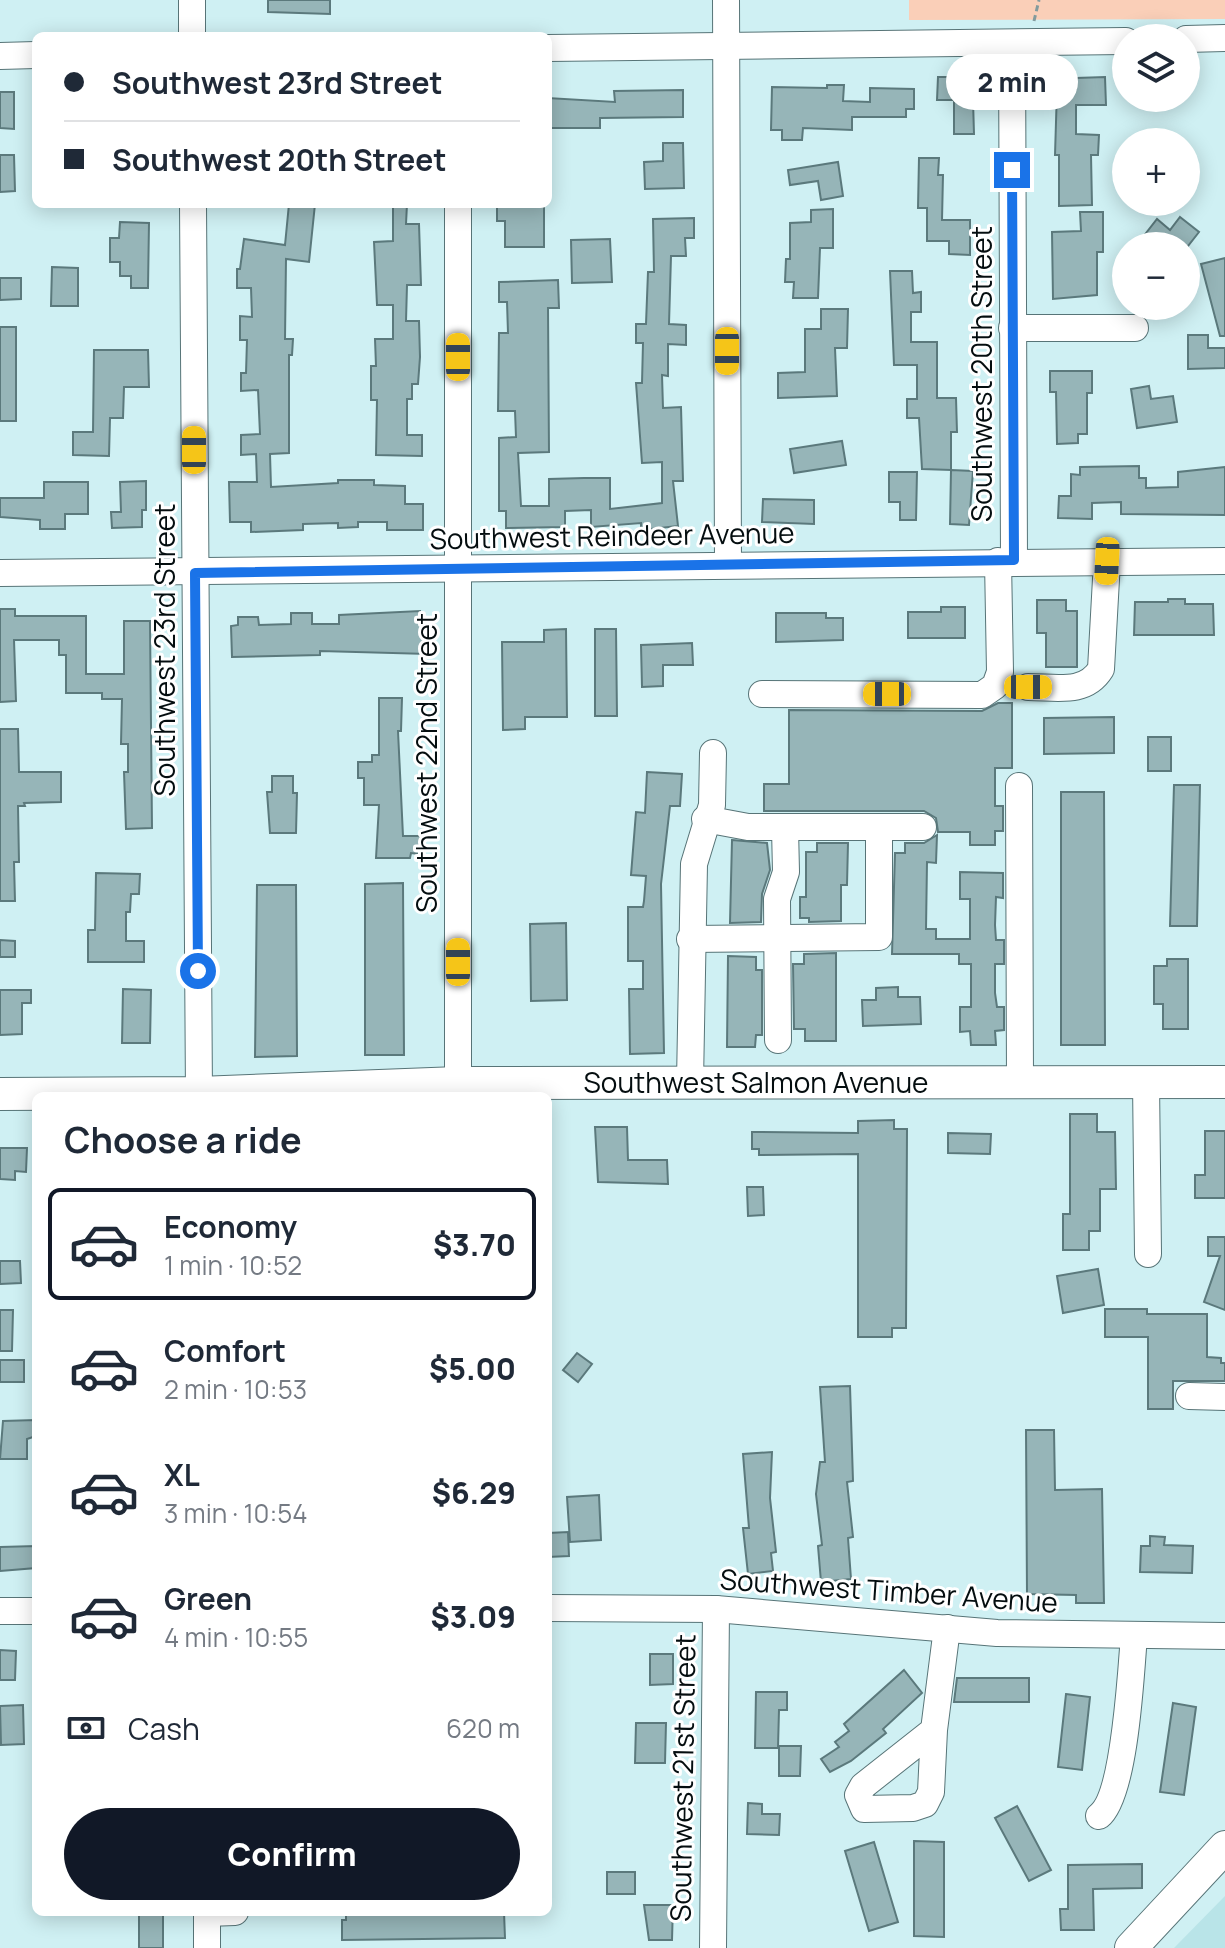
<!DOCTYPE html>
<meta charset="utf-8">
<style>
:root{--surface:#fff;--page:#f2f2f3;--text:#1f2937;--muted:#747a83;--line:#e0e1e3;--accent:#111827}
body{margin:0;font-family:Manrope,sans-serif;background:var(--page);color:var(--text);height:100vh;display:flex;flex-direction:column;font-size:30px;white-space:nowrap}
*{box-sizing:border-box;margin:0}
p{font-size:26px;color:var(--muted)}
.icon{flex:none;width:44px;height:44px;fill:none;stroke:currentColor;stroke-width:2;stroke-linecap:round;stroke-linejoin:round}
.map{position:relative;flex:1;overflow:hidden}
.panel{position:absolute;left:32px;top:1092px;width:520px;height:824px;display:flex;flex-direction:column;background:var(--surface);border-radius:12px;box-shadow:0 4px 20px #0003}
.panel>*{flex:none}
.guide{position:absolute;left:32px;top:32px;width:520px;height:176px;border-radius:12px;box-shadow:0 4px 20px #0003;display:grid;align-content:center;height:176px;padding:0 32px;background:var(--surface)}
.fabs{position:absolute;left:1112px;top:24px;display:grid;gap:16px}
.fabs a{display:grid;place-items:center;width:88px;height:88px;border-radius:50%;background:var(--surface);box-shadow:0 4px 20px #0003;font-size:40px}
.end{position:absolute;width:36px;height:36px;margin:-18px;border:10px solid #1a73e8;background:#fff;box-shadow:0 0 0 4px #fff}
.from{border-radius:50%}
.bubble{position:absolute;height:56px;border-radius:28px;background:var(--surface);box-shadow:0 4px 20px #0003;font-size:26px;font-weight:800;line-height:56px;text-align:center}
.car{position:absolute;width:24px;height:48px;margin:-24px -12px;border-radius:10px;box-shadow:0 0 6px 2px #0007;background:linear-gradient(#f5c518 24%,#345 0 40%,#f5c518 0 76%,#345 0 86%,#f5c518 0)}
.guide b{display:flex;align-items:center;gap:28px;height:76px;font-size:30px}
.guide b+b{border-top:2px solid var(--line)}
.guide i{width:20px;height:20px;background:var(--text)}
ul{padding:0;list-style:none}
li{display:flex;align-items:center;gap:24px;height:112px;margin:0 16px 12px;padding:0 16px;border:4px solid transparent;border-radius:12px}
li div{flex:1}
li b{display:block;font-size:30px}
li em{font-style:normal;font-weight:800}
li.selected{border-color:var(--accent)}
li>.icon{width:72px;height:72px;stroke-width:1.5}
h2{padding:0 32px;font-size:36px;line-height:96px}
.pay{display:flex;align-items:center;gap:20px;height:88px;padding:0 32px;font-size:30px}
.pay p{margin-inline-start:auto}
.cta{display:flex;gap:16px;margin-top:auto;padding:16px 32px}
.cta a{flex:1;height:92px;border-radius:48px;background:var(--accent);color:#fff;font-size:32px;font-weight:800;line-height:92px;text-align:center}
.map>svg:first-child{display:block}
.built{fill:#b9e4e8}
.green{fill:#facfb8}
.building{fill:#96b5b8;stroke:#5b797c;stroke-width:2}
.lines{fill:none;stroke-linecap:round;stroke-linejoin:round}
.minor-casing{stroke:#577477;stroke-width:28}
.major-casing{stroke:#577477;stroke-width:34}
.path{stroke:#829a9d;stroke-width:3;stroke-dasharray:6 4;stroke-linecap:butt}
.minor{stroke:#fff;stroke-width:26}
.major{stroke:#fff;stroke-width:32}
.route{stroke:#1a73e8;stroke-width:10}
.labels{text-anchor:middle;dominant-baseline:central;stroke-width:6;stroke-linejoin:round;paint-order:stroke}
.street-label{font-size:28px;fill:#040d0f;stroke:#fff}
</style>
<div class="map">
<svg width="1225" height="1948" viewBox="0 0 1225 1948">
<rect width="100%" height="100%" fill="#cff0f3"/>
<polygon class="built" points="1225,1896 1225,1948 1174,1948"/>
<polygon class="green" points="909,0 1225,0 1225,19 909,20"/>
<g class="building">
<polygon points="268,0 330,0 330,14 268,12"/>
<polygon points="938,77 978,77 978,100 973,100 974,134 954,134 954,100 937,100"/>
<polygon points="1105,77 1106,105 1076,105 1076,134 1099,135 1098,155 1091,155 1092,205 1059,206 1059,155 1055,155 1057,89 1076,89 1076,78"/>
<polygon points="827,85 844,85 843,101 870,102 870,88 914,89 914,109 906,109 906,117 852,117 852,130 803,128 802,140 782,140 782,130 771,130 772,87 827,88"/>
<polygon points="683,90 683,117 600,118 600,128 548,128 548,98 615,102 614,91"/>
<polygon points="0,92 14,92 14,129 0,128"/>
<polygon points="663,143 683,143 684,188 645,189 644,162 663,161"/>
<polygon points="0,155 14,155 15,191 0,192"/>
<polygon points="919,158 939,158 938,175 943,175 942,220 970,220 970,255 949,254 949,241 927,241 927,208 918,208"/>
<polygon points="838,162 843,196 821,200 818,181 790,185 788,170"/>
<polygon points="289,204 315,204 309,262 286,259 285,339 293,339 292,355 289,355 289,453 270,454 271,487 338,483 338,480 374,480 374,485 405,486 405,504 423,504 423,530 387,530 387,522 358,522 358,527 338,528 338,523 303,524 303,530 251,532 251,522 230,522 229,482 257,482 256,454 241,455 241,435 260,434 258,390 241,391 241,373 246,373 247,340 240,340 240,316 252,317 251,288 237,288 237,269 240,269 244,239 285,245"/>
<polygon points="393,204 407,204 406,224 419,224 421,285 407,285 406,321 419,321 420,357 418,384 412,384 412,399 407,399 407,435 422,435 422,456 376,455 377,400 371,400 371,366 376,366 375,339 393,339 393,305 377,305 374,242 393,241"/>
<polygon points="497,204 544,204 544,247 505,247 505,221 497,221"/>
<polygon points="833,209 833,248 820,248 818,298 793,298 794,282 785,282 786,259 790,259 790,223 811,222 811,210"/>
<polygon points="1080,212 1103,212 1103,252 1097,252 1097,295 1053,299 1052,232 1081,231"/>
<polygon points="1180,217 1199,232 1188,246 1136,246 1157,219 1170,230"/>
<polygon points="694,218 694,238 685,238 686,256 671,256 669,324 686,325 686,345 668,344 668,376 662,375 663,408 681,407 683,481 673,481 678,526 641,530 641,523 591,527 591,510 565,511 565,527 506,528 506,511 499,511 499,438 516,437 515,411 498,411 499,333 508,333 507,302 499,302 499,282 558,280 559,308 548,308 549,452 518,453 521,506 549,506 549,479 584,478 610,478 610,509 662,503 662,462 642,463 636,383 642,383 643,343 636,343 636,324 646,324 648,272 654,272 653,219"/>
<polygon points="120,222 149,223 148,288 131,288 131,276 120,276 120,262 110,262 110,238 119,238"/>
<polygon points="610,239 612,282 572,283 571,240"/>
<polygon points="1225,258 1225,336 1220,336 1201,264"/>
<polygon points="52,267 78,268 78,306 51,306"/>
<polygon points="890,271 912,271 913,293 921,292 921,312 911,312 911,342 937,342 937,398 956,398 957,432 951,432 951,470 922,469 919,418 907,418 907,399 917,399 917,365 894,365"/>
<polygon points="0,278 21,278 21,299 0,300"/>
<polygon points="821,309 848,309 847,348 835,348 837,396 778,398 778,373 805,372 805,329 821,329"/>
<rect x="0" y="327" width="16" height="94"/>
<polygon points="1188,335 1208,335 1208,348 1225,348 1225,368 1188,369"/>
<polygon points="94,350 148,350 149,387 124,387 123,418 110,418 109,456 73,455 73,432 93,432"/>
<polygon points="1050,371 1092,371 1092,393 1087,393 1087,434 1078,434 1078,443 1057,444 1056,392 1050,392"/>
<polygon points="1149,386 1151,399 1173,396 1177,422 1137,428 1131,389"/>
<polygon points="842,441 846,465 794,473 790,449"/>
<polygon points="1139,466 1139,478 1146,478 1146,488 1178,487 1178,472 1225,467 1225,515 1121,514 1121,502 1092,503 1092,519 1058,518 1059,496 1071,496 1071,474 1080,475 1080,467"/>
<polygon points="951,470 973,471 969,525 950,524"/>
<polygon points="889,472 917,472 916,520 900,520 900,502 889,502"/>
<polygon points="146,481 146,510 142,510 142,527 112,528 111,512 121,512 120,482"/>
<polygon points="44,482 88,482 88,514 65,514 65,529 40,529 40,520 0,517 0,498 44,498"/>
<polygon points="763,499 814,500 814,524 762,522"/>
<polygon points="1168,599 1185,599 1185,604 1213,604 1214,635 1134,635 1135,602 1168,602"/>
<polygon points="1037,600 1066,600 1066,611 1077,611 1077,667 1046,667 1046,633 1037,633"/>
<polygon points="941,607 965,607 965,638 908,638 908,612 941,612"/>
<polygon points="0,609 15,609 15,616 86,616 86,674 124,674 124,621 150,621 152,828 126,829 124,772 128,772 128,744 121,744 122,699 102,699 102,693 66,693 66,655 59,655 59,640 14,640 16,701 0,702"/>
<polygon points="420,611 420,621 428,621 428,654 320,651 320,655 232,657 231,626 238,625 238,617 258,617 259,625 291,624 291,613 312,613 312,624 339,624 339,615"/>
<polygon points="776,613 826,613 826,618 843,618 843,640 776,642"/>
<polygon points="566,629 567,717 525,717 525,729 503,730 502,642 544,642 544,630"/>
<polygon points="595,629 616,629 617,716 595,716"/>
<polygon points="692,643 693,665 663,665 663,686 642,687 641,645"/>
<polygon points="379,698 402,698 401,731 398,731 403,836 420,836 419,854 411,853 410,858 376,858 379,805 364,805 364,778 358,778 358,762 372,762 372,755 379,755"/>
<polygon points="998,703 1012,703 1012,768 995,768 995,806 1003,806 1003,831 995,831 995,845 970,845 970,832 938,832 936,818 924,811 764,811 764,784 789,784 789,710 982,711"/>
<polygon points="1114,717 1114,753 1044,754 1044,718"/>
<polygon points="0,729 18,729 19,772 61,772 61,802 24,803 25,806 18,806 19,862 14,862 15,901 0,901"/>
<rect x="1148" y="737" width="23" height="34"/>
<polygon points="647,772 682,774 680,806 670,806 661,884 664,1053 630,1054 629,989 643,989 643,961 628,961 628,907 643,907 644,901 646,876 631,875 636,812 645,813"/>
<polygon points="272,776 293,776 293,793 297,793 296,833 270,833 267,792 272,792"/>
<polygon points="1174,785 1200,785 1197,926 1170,926"/>
<polygon points="1061,792 1104,792 1105,1045 1061,1045"/>
<polygon points="937,835 936,863 927,862 926,929 936,929 936,939 970,939 970,899 960,899 960,872 1003,873 1003,898 996,897 995,925 996,940 1004,940 1004,964 995,964 995,993 997,1007 1004,1007 1004,1030 995,1031 996,1045 971,1045 970,1031 960,1032 960,1007 971,1007 971,964 959,964 959,954 892,954 895,853 905,853 905,843 924,843"/>
<polygon points="732,840 767,843 770,870 762,894 761,922 730,923"/>
<polygon points="817,843 848,843 847,885 841,885 841,921 809,922 809,918 800,918 800,897 806,897 806,852 817,852"/>
<polygon points="96,873 140,874 139,894 131,894 130,912 126,912 126,941 144,941 144,962 88,962 88,930 95,930"/>
<polygon points="403,883 404,1055 365,1055 365,884"/>
<polygon points="257,885 296,885 297,1056 255,1057"/>
<polygon points="566,923 567,1000 531,1001 530,924"/>
<polygon points="0,940 15,941 15,957 0,957"/>
<polygon points="836,953 836,1041 805,1041 805,1029 794,1029 793,964 804,964 804,954"/>
<polygon points="728,956 756,957 756,970 762,970 762,1035 756,1035 755,1047 727,1047"/>
<polygon points="1167,959 1188,959 1188,1029 1163,1029 1163,1004 1154,1004 1154,966 1167,966"/>
<polygon points="898,987 898,997 920,997 921,1024 863,1026 862,1000 876,1000 876,988"/>
<polygon points="123,989 151,990 150,1043 122,1043"/>
<polygon points="0,990 31,990 31,1003 22,1003 22,1034 0,1035"/>
<polygon points="1070,1114 1097,1114 1097,1132 1115,1132 1116,1189 1100,1189 1100,1231 1089,1231 1089,1250 1063,1250 1063,1214 1070,1214"/>
<polygon points="894,1120 894,1129 907,1129 906,1328 892,1328 892,1337 858,1337 858,1154 759,1155 759,1149 752,1149 752,1132 858,1133 858,1121"/>
<polygon points="595,1127 627,1127 628,1160 667,1160 668,1184 598,1182"/>
<polygon points="1205,1131 1225,1131 1225,1198 1195,1198 1195,1175 1205,1175"/>
<polygon points="948,1133 991,1134 990,1154 948,1153"/>
<polygon points="0,1148 27,1148 26,1172 15,1171 15,1180 0,1179"/>
<polygon points="747,1187 763,1187 764,1215 748,1216"/>
<polygon points="1208,1237 1225,1237 1225,1310 1204,1302 1220,1256 1208,1256"/>
<polygon points="0,1261 20,1261 21,1283 0,1284"/>
<polygon points="1098,1269 1104,1305 1063,1313 1057,1276"/>
<polygon points="1105,1309 1147,1309 1147,1314 1207,1314 1207,1357 1221,1358 1221,1363 1225,1363 1225,1381 1173,1381 1173,1409 1148,1409 1148,1337 1105,1337"/>
<polygon points="0,1310 13,1310 12,1351 0,1351"/>
<polygon points="577,1353 592,1364 578,1382 563,1370"/>
<rect x="0" y="1360" width="24" height="22"/>
<polygon points="850,1386 853,1481 847,1482 853,1537 848,1538 851,1579 821,1582 818,1546 822,1545 816,1494 820,1462 825,1462 820,1387"/>
<polygon points="36,1420 36,1436 27,1439 27,1459 0,1459 3,1421"/>
<polygon points="1026,1430 1054,1430 1055,1490 1102,1489 1104,1603 1076,1603 1076,1595 1027,1594"/>
<polygon points="772,1452 770,1498 776,1552 771,1553 773,1571 748,1574 743,1528 749,1528 743,1454"/>
<polygon points="599,1495 601,1540 570,1542 567,1497"/>
<polygon points="568,1532 569,1556 548,1557 548,1533"/>
<polygon points="1150,1536 1165,1537 1164,1545 1193,1546 1192,1573 1140,1572 1141,1546 1150,1546"/>
<polygon points="36,1546 36,1568 0,1571 0,1547"/>
<polygon points="0,1650 16,1651 15,1680 0,1680"/>
<polygon points="650,1654 673,1654 673,1684 650,1685"/>
<polygon points="904,1670 922,1693 883,1729 886,1733 851,1761 830,1772 821,1759 839,1747 835,1742 849,1731 844,1724"/>
<polygon points="957,1678 1029,1678 1029,1702 954,1702"/>
<polygon points="756,1692 787,1692 787,1710 779,1710 778,1748 755,1748"/>
<polygon points="1066,1694 1090,1697 1082,1770 1058,1767"/>
<polygon points="1173,1703 1196,1707 1184,1795 1160,1792"/>
<polygon points="23,1705 24,1744 1,1745 0,1706"/>
<polygon points="636,1723 666,1723 665,1763 635,1763"/>
<polygon points="779,1746 801,1746 800,1776 779,1776"/>
<polygon points="748,1803 762,1804 762,1814 780,1814 779,1835 747,1834"/>
<polygon points="1017,1806 1051,1870 1029,1881 995,1818"/>
<polygon points="914,1841 944,1842 944,1937 914,1936"/>
<polygon points="874,1842 898,1922 869,1931 845,1851"/>
<polygon points="1142,1864 1142,1888 1093,1889 1094,1930 1061,1930 1060,1909 1068,1909 1068,1865"/>
<rect x="607" y="1872" width="28" height="22"/>
<polygon points="644,1905 673,1905 672,1940 649,1940"/>
<rect x="139" y="1912" width="24" height="36"/>
<polygon points="346,1912 504,1912 505,1938 342,1940 342,1920 346,1920"/>
</g>
<g class="lines">
<defs>
<g id="minor">
<polyline points="192,0 192,36"/>
<polyline points="726,0 728,565"/>
<polyline points="1186,39 1225,38"/>
<polyline points="1012,43 1014,560"/>
<polyline points="548,48 1126,41"/>
<polyline points="0,56 36,55"/>
<polyline points="193,204 199,1096"/>
<polyline points="458,204 458,1083"/>
<polyline points="1012,328 1135,328"/>
<polyline points="0,573 1225,561"/>
<path d="M 1028,687 C 1056,687 1085,695 1101,669 L 1107,561"/>
<polyline points="762,694 982,695 995,686 1000,672 998,561"/>
<polyline points="1019,786 1020,1081"/>
<polyline points="705,819 748,827 923,827"/>
<polyline points="690,939 879,937 879,827"/>
<polyline points="778,1040 777,899 786,872 785,828"/>
<polyline points="690,1082 694,864 712,805 713,753"/>
<polyline points="1146,1082 1148,1254"/>
<polyline points="1189,1396 1225,1397"/>
<polyline points="548,1608 716,1609 997,1633 1225,1636"/>
<polyline points="0,1611 36,1611"/>
<polyline points="934,1730 931,1792 925,1804 913,1808 864,1809 858,1795 863,1786 934,1730 947,1628"/>
<path d="M 1099,1816 C 1125,1796 1131,1672 1134,1635"/>
<polyline points="207,1912 207,1948"/>
<polyline points="207,1913 235,1912"/>
<polyline points="713,1948 716,1609"/>
</g>
<g id="major">
<polyline points="0,1094 199,1093 458,1083 1225,1082"/>
<polyline points="1131,1948 1225,1847"/>
</g>
</defs>
<use href="#minor" class="minor-casing"/>
<use href="#major" class="major-casing"/>
<polyline class="path" points="1034,21 1039,0"/>
<use href="#minor" class="minor"/>
<use href="#major" class="major"/>
</g>
<g class="lines">
<polyline class="route" points="198,971 195,573 1014,560 1012,170"/>
</g>
<g class="labels">
<g class="street-label">
<text transform="translate(981 374) rotate(-90)">Southwest 20th Street</text>
<text transform="translate(612 535) rotate(-1)">Southwest Reindeer Avenue</text>
<text transform="translate(164 650) rotate(-90)">Southwest 23rd Street</text>
<text transform="translate(426 763) rotate(-90)">Southwest 22nd Street</text>
<text x="756" y="1082">Southwest Salmon Avenue</text>
<text transform="translate(889 1590) rotate(4)">Southwest Timber Avenue</text>
<text transform="translate(682 1778) rotate(-89)">Southwest 21st Street</text>
</g>
</g>
</svg>
<div class="fabs">
<a><svg class="icon" aria-label="layers" viewBox="0 0 24 24"><path d="M12 4l9 5-9 5-9-5zM3 14l9 5 9-5"/></svg></a>
<a>+</a>
<a>−</a>
</div>
<i class="end from" style="left:198px;top:971px"></i>
<i class="end" style="left:1012px;top:170px"></i>
<div class="bubble" style="left:946px;top:54px;width:132px">2 min</div>
<i class="car" style="left:727px;top:351px;rotate:180deg"></i>
<i class="car" style="left:458px;top:357px;rotate:0deg"></i>
<i class="car" style="left:194px;top:450px;rotate:0deg"></i>
<i class="car" style="left:1107px;top:561px;rotate:183deg"></i>
<i class="car" style="left:1028px;top:687px;rotate:90deg"></i>
<i class="car" style="left:887px;top:694px;rotate:270deg"></i>
<i class="car" style="left:458px;top:962px;rotate:0deg"></i>
<div class="guide">
<b><i class="from"></i>Southwest 23rd Street</b>
<b><i></i>Southwest 20th Street</b>
</div>
<section class="panel">
<h2>Choose a ride</h2>
<ul>
<li class="selected"><svg class="icon" aria-label="car" viewBox="0 0 24 24"><path d="M5 17H2v-5l4-1 3-4h7l3 4 3 1v5h-3M9 17h6M6 11h13"/><circle cx="7" cy="17" r="2"/><circle cx="17" cy="17" r="2"/></svg><div><b>Economy</b><p>1 min · 10:52</p></div><em>$3.70</em></li>
<li><svg class="icon" aria-label="car" viewBox="0 0 24 24"><path d="M5 17H2v-5l4-1 3-4h7l3 4 3 1v5h-3M9 17h6M6 11h13"/><circle cx="7" cy="17" r="2"/><circle cx="17" cy="17" r="2"/></svg><div><b>Comfort</b><p>2 min · 10:53</p></div><em>$5.00</em></li>
<li><svg class="icon" aria-label="car" viewBox="0 0 24 24"><path d="M5 17H2v-5l4-1 3-4h7l3 4 3 1v5h-3M9 17h6M6 11h13"/><circle cx="7" cy="17" r="2"/><circle cx="17" cy="17" r="2"/></svg><div><b>XL</b><p>3 min · 10:54</p></div><em>$6.29</em></li>
<li><svg class="icon" aria-label="car" viewBox="0 0 24 24"><path d="M5 17H2v-5l4-1 3-4h7l3 4 3 1v5h-3M9 17h6M6 11h13"/><circle cx="7" cy="17" r="2"/><circle cx="17" cy="17" r="2"/></svg><div><b>Green</b><p>4 min · 10:55</p></div><em>$3.09</em></li>
</ul>
<div class="pay"><svg class="icon" aria-label="cash" viewBox="0 0 24 24"><path d="M3 7h18v10H3z"/><circle cx="12" cy="12" r="2"/></svg>Cash<p>620 m</p></div>
<div class="cta"><a>Confirm</a></div>
</section>
</div>
